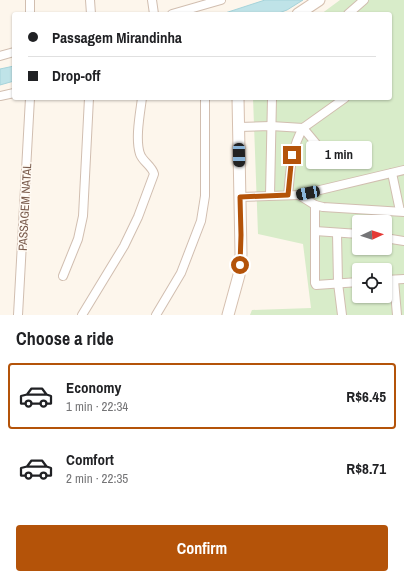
<!DOCTYPE html>
<meta charset="utf-8">
<style>
:root{--surface:#fff;--page:#f6f6f6;--text:#202124;--muted:#757577;--line:#e0e0e0;--accent:#b45309}
body{margin:0;font-family:"Archivo Narrow",sans-serif;background:var(--page);color:var(--text);height:100vh;display:flex;flex-direction:column;font-size:15px;white-space:nowrap}
*{box-sizing:border-box;margin:0}
p{font-size:13px;color:var(--muted)}
.icon{flex:none;width:22px;height:22px;fill:none;stroke:currentColor;stroke-width:2;stroke-linecap:round;stroke-linejoin:round}
.map{position:relative;height:315px;overflow:hidden}
.side{display:flex;flex-direction:column;background:var(--surface);flex:1}
.side>*{flex:none}
.guide{position:absolute;left:12px;top:12px;width:380px;height:88px;border-radius:4px;box-shadow:0 1px 3px #0004;display:grid;align-content:center;height:88px;padding:0 16px;background:var(--surface)}
.needle{width:26px;rotate:87deg}
.buttons{position:absolute;left:352px;top:215px;display:grid;gap:8px}
.buttons a{display:grid;place-items:center;width:40px;height:40px;border-radius:4px;background:var(--surface);box-shadow:0 1px 3px #0004;font-size:20px}
.end{position:absolute;width:18px;height:18px;margin:-9px;border:5px solid #b45309;background:#fff;box-shadow:0 0 0 2px #fff}
.from{border-radius:50%}
.bubble{position:absolute;height:28px;border-radius:4px;background:var(--surface);box-shadow:0 1px 3px #0004;font-size:13px;font-weight:700;line-height:28px;text-align:center}
.car{position:absolute;width:12px;height:24px;margin:-12px -6px;border-radius:5px;box-shadow:0 0 3px 1px #0007;background:linear-gradient(#222 24%,#8ab4d8 0 40%,#222 0 76%,#8ab4d8 0 86%,#222 0)}
.guide b{display:flex;align-items:center;gap:14px;height:38px;font-size:15px}
.guide b+b{border-top:1px solid var(--line)}
.guide i{width:10px;height:10px;background:var(--text)}
ul{padding:0;list-style:none}
li{display:flex;align-items:center;gap:12px;height:66px;margin:0 8px 6px;padding:0 8px;border:2px solid transparent;border-radius:4px}
li div{flex:1}
li b{display:block;font-size:15px}
li em{font-style:normal;font-weight:700}
li.selected{border-color:var(--accent)}
li>.icon{width:36px;height:36px;stroke-width:1.5}
h2{padding:0 16px;font-size:18px;line-height:48px}
.cta{display:flex;gap:8px;margin-top:auto;padding:8px 16px}
.cta a{flex:1;height:46px;border-radius:4px;background:var(--accent);color:#fff;font-size:16px;font-weight:700;line-height:46px;text-align:center}
.map>svg:first-child{display:block}
.green{fill:#d8ecc9;fill-rule:evenodd}
.water{fill:#bfe3e8;stroke:#a5d3da}
.lines{fill:none;stroke-linecap:round;stroke-linejoin:round}
.street-casing{stroke:#d1beb0;stroke-width:10}
.secondary-casing{stroke:#d6c0b0;stroke-width:13}
.street{stroke:#fff;stroke-width:8}
.secondary{stroke:#fff;stroke-width:11}
.route{stroke:#b45309;stroke-width:5}
.labels{text-anchor:middle;dominant-baseline:central;stroke-width:3;stroke-linejoin:round;paint-order:stroke}
.street-label{font-size:12px;fill:#7a5c4d;stroke:#fffaf3}
</style>
<div class="map">
<svg width="404" height="315" viewBox="0 0 404 315">
<rect width="100%" height="100%" fill="#fdf6ec"/>
<path class="green" d="M 340,0 L 404,0 L 404,315 L 250,315 L 252,310 L 311,308 L 303,244 L 258,234 L 253,98 L 390,98 L 390,14 L 321,14 ZM 359,222 L 385,222 L 385,248 L 359,248 ZM 359,270 L 385,270 L 385,296 L 359,296 Z"/>
<g class="water">
<polygon points="265,0 303,0 287,10 276,14 222,14"/>
<polygon points="14,66 14,81 0,85 0,69"/>
</g>
<g class="lines">
<defs>
<g id="street">
<polyline points="30,0 30,14"/>
<polyline points="90,0 91,14"/>
<polyline points="152,0 154,14"/>
<polyline points="172,14 221,0"/>
<polyline points="348,14 364,0"/>
<polyline points="0,56 14,52"/>
<polyline points="0,96 14,93"/>
<polyline points="239,127 271,126 303,128 345,98"/>
<polyline points="392,173 400,211"/>
<polyline points="270,195 272,98"/>
<path d="M 288,195 C 291,169 290,151 303,128 L 318,146"/>
<polyline points="299,195 315,205 323,207 404,212"/>
<polyline points="240,197 299,195 404,170"/>
<polyline points="315,205 315,283 316,285 359,282"/>
<polyline points="315,231 359,234"/>
<polyline points="337,233 338,283 342,315"/>
<polyline points="385,238 404,241"/>
<polyline points="63,276 78,239 83,216 89,98"/>
<polyline points="385,280 404,279"/>
<polyline points="394,280 397,315"/>
<polyline points="18,315 30,98"/>
<path d="M 82,315 L 124,246 L 138,217 L 154,174 C 152,166 143,162 140,154 C 135,139 140,114 142,98"/>
<polyline points="156,315 181,273 201,221 205,196 205,98"/>
</g>
<g id="secondary">
<polyline points="298,14 319,0"/>
<polyline points="228,315 239,275 241,254 238,98"/>
</g>
</defs>
<use href="#street" class="street-casing"/>
<use href="#secondary" class="secondary-casing"/>
<use href="#street" class="street"/>
<use href="#secondary" class="secondary"/>
</g>
<g class="lines">
<polyline class="route" points="240,265 241,235 240,197 288,195 292,155"/>
</g>
<g class="labels">
<g class="street-label">
<text transform="translate(25 207) rotate(-87)">PASSAGEM NATAL</text>
</g>
</g>
</svg>
<div class="buttons">
<a><svg class="needle" viewBox="-14 -14 28 28"><path d="M0-13l5 13h-10z" fill="#e53935"/><path d="M0 13l5-13h-10z" fill="#757577"/></svg></a>
<a><svg class="icon" aria-label="locate" viewBox="0 0 24 24"><circle cx="12" cy="12" r="6"/><path d="M12 2v4M12 18v4M2 12h4M18 12h4"/></svg></a>
</div>
<i class="end from" style="left:240px;top:265px"></i>
<i class="end" style="left:292px;top:155px"></i>
<div class="bubble" style="left:306px;top:141px;width:66px">1 min</div>
<i class="car" style="left:239px;top:155px;rotate:179deg"></i>
<i class="car" style="left:308px;top:193px;rotate:259deg"></i>
<div class="guide">
<b><i class="from"></i>Passagem Mirandinha</b>
<b><i></i>Drop-off</b>
</div>
</div>
<section class="side">
<h2>Choose a ride</h2>
<ul>
<li class="selected"><svg class="icon" aria-label="car" viewBox="0 0 24 24"><path d="M5 17H2v-5l4-1 3-4h7l3 4 3 1v5h-3M9 17h6M6 11h13"/><circle cx="7" cy="17" r="2"/><circle cx="17" cy="17" r="2"/></svg><div><b>Economy</b><p>1 min · 22:34</p></div><em>R$6.45</em></li>
<li><svg class="icon" aria-label="car" viewBox="0 0 24 24"><path d="M5 17H2v-5l4-1 3-4h7l3 4 3 1v5h-3M9 17h6M6 11h13"/><circle cx="7" cy="17" r="2"/><circle cx="17" cy="17" r="2"/></svg><div><b>Comfort</b><p>2 min · 22:35</p></div><em>R$8.71</em></li>
</ul>
<div class="cta"><a>Confirm</a></div>
</section>
